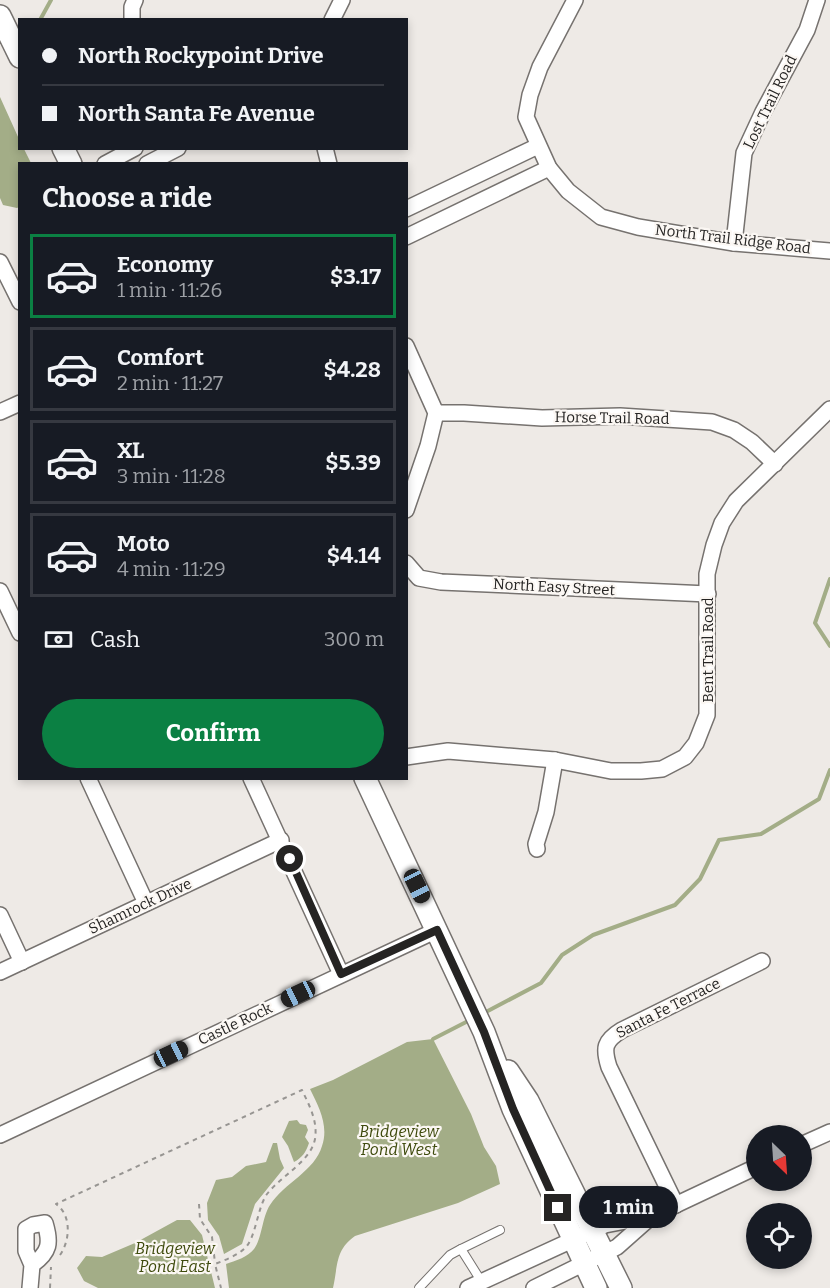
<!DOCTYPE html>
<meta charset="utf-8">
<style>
:root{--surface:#171b24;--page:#20242c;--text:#f1f3f6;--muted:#9ea1a6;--line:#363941;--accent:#0b8043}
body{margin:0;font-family:Bitter,serif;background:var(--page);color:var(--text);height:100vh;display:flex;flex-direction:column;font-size:22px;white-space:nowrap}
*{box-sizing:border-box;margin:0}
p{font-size:20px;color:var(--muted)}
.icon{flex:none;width:33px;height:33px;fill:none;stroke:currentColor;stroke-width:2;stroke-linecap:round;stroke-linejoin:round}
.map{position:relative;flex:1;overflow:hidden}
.drawer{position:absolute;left:18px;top:162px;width:390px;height:618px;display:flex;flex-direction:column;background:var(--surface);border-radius:0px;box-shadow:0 3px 9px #0003}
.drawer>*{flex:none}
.banner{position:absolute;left:18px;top:18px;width:390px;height:132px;border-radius:0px;box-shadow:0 3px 9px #0003;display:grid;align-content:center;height:132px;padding:0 24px;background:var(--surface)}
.needle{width:39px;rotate:155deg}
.tools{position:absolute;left:746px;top:1125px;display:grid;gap:12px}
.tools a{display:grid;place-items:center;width:66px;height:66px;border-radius:50%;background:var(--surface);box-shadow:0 3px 9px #0003;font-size:30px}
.end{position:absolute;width:27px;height:27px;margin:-14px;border:8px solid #252423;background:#fff;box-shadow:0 0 0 3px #fff}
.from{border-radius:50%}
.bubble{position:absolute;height:42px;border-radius:21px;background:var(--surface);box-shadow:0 3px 9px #0003;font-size:20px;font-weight:700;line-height:42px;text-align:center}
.car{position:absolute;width:18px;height:36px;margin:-18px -9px;border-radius:8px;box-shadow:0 0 4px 2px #0007;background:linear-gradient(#222 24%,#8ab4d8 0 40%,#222 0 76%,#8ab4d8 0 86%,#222 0)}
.banner b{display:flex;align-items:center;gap:21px;height:57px;font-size:22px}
.banner b+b{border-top:2px solid var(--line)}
.banner i{width:15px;height:15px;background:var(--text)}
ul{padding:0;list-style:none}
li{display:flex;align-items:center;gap:18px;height:84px;margin:0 12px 9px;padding:0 12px;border:3px solid var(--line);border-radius:0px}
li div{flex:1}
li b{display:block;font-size:22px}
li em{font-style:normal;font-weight:700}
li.on{border-color:var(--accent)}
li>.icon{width:54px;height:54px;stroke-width:1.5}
h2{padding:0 24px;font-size:27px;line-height:72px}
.pay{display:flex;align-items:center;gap:15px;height:66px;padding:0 24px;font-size:22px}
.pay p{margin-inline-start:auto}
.primary-button{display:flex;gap:12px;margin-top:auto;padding:12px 24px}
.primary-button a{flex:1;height:69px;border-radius:36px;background:var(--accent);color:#fff;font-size:24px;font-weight:700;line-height:69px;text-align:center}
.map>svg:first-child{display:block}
.water{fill:#a3ad87}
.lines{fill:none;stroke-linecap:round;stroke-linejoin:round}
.stream{stroke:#a3ad87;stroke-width:4}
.lane-casing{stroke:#76726f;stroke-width:10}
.street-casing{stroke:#76726f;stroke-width:18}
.secondary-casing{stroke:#76726f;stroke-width:24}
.path{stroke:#979592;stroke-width:2;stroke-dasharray:4.5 4.5;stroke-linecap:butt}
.lane{stroke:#fff;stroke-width:8}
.street{stroke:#fff;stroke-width:15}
.secondary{stroke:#fff;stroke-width:21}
.route{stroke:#252423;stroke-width:8}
.labels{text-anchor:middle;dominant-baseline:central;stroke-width:4.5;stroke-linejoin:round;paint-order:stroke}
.street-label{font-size:15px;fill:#252423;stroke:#fbf7f3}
.water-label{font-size:16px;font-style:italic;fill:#3e4a0c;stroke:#fbf7f3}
</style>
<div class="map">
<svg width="830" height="1288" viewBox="0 0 830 1288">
<rect width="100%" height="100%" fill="#eeeae6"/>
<g class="water">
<polygon points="0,97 19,139 20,148 24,149 31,163 20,164 19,207 17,208 3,205 0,198"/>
<path d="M 433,1039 L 471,1114 L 484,1147 L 496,1166 L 500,1184 L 458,1203 L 355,1236 C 335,1250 338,1266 333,1288 L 229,1288 L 226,1264 C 235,1261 248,1257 254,1249 C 262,1239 262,1217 270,1205 C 284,1183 315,1171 322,1146 C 329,1126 319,1107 310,1089 L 333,1080 L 407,1042 Z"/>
<path d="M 297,1120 L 300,1124 L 306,1125 L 308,1130 L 305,1137 L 309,1143 C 306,1152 302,1158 294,1162 L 288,1146 L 282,1137 L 289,1121 Z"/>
<polygon points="273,1143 277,1143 280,1159 284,1168 255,1204 242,1244 224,1254 219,1236 208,1220 207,1203 216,1180 232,1177 246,1166 266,1162"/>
<polygon points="177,1220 190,1220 202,1235 215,1288 98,1288 84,1281 77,1268 86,1256 102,1257 135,1243"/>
</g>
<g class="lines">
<g class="stream">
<polyline points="40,20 51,0"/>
<polyline points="830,579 815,623 830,646"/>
<polyline points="484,1013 541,983 562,955 593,935 675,905 700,879 719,840 761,834 819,799 830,770"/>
<polyline points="433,1039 472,1019"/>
</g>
<defs>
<g id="lane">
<polyline points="461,1249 500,1230"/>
<polyline points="419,1288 450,1255 461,1249 483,1284"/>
</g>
<g id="street">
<polyline points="575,0 540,67 530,95 526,117 549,168 568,191 601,217 638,227 734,243 830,251"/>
<polyline points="132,20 132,7 135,0"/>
<polyline points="332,20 342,0"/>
<polyline points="325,148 329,164"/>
<polyline points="105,164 135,148"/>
<polyline points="147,164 178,148"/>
<polyline points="406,209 538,146"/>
<polyline points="406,237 549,168"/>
<polyline points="734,243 744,153 763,112 807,30 817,0"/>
<polyline points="0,262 20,302"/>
<polyline points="406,346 436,413 428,446 406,510"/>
<polyline points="0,412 20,403"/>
<polyline points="436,413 464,413 542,418 620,416 712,422 734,430 752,442 775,464"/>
<polyline points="406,563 419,578 441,582 708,594"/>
<polyline points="0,591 20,633"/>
<polyline points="406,757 448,751 555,760 611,771 641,771 662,769 685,757 696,743 707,715 707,574 714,545 722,523 736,501 830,409"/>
<polyline points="88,778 146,903"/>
<polyline points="251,778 341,974"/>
<polyline points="537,849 536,844 546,812 555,760"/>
<polyline points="0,915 22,962"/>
<polyline points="0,972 281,840"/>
<polyline points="0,1135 437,930"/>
<polyline points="801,1145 830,1132"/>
<path d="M 676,1205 L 609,1067 C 603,1048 604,1041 622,1030 L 762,961"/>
<path d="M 30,1288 L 32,1265 L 26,1251 L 26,1229 L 33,1225 L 45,1223 C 51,1243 50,1252 32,1265"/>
<polyline points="468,1288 605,1225 652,1216 756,1167"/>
<polyline points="534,1288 617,1247 652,1216"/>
</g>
<g id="secondary">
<polyline points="0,16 20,57"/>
<polyline points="63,148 71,164"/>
<polyline points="365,778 484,1032 513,1109 596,1288"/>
<polyline points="508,1071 528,1101 621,1288"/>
</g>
</defs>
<use href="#lane" class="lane-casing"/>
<use href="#street" class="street-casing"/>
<use href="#secondary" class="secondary-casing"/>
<g class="path">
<polyline points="199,1204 200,1219 212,1237 215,1263"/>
<path d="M 60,1255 C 70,1241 72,1215 56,1204 L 302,1090 C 309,1105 318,1121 315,1139 C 311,1161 281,1176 267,1194 C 257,1208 256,1239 244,1249 C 236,1256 225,1260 215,1264 L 221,1288"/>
<polyline points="50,1288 51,1267"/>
</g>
<use href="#lane" class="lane"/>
<use href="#street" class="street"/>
<use href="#secondary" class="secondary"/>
</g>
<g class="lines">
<polyline class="route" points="290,859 341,974 437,930 484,1032 513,1109 558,1208"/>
</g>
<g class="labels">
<g class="street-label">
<text transform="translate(770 102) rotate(-64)">Lost Trail Road</text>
<text transform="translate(733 239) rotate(7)">North Trail Ridge Road</text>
<text transform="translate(612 418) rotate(1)">Horse Trail Road</text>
<text transform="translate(554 587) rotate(3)">North Easy Street</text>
<text transform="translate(708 650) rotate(-90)">Bent Trail Road</text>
<text transform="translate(140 906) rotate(-25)">Shamrock Drive</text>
<text transform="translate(668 1008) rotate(-27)">Santa Fe Terrace</text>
<text transform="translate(235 1024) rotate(-25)">Castle Rock</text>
</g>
<g class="water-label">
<text x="399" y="1131">Bridgeview<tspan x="399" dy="18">Pond West</tspan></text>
<text x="175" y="1248">Bridgeview<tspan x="175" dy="18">Pond East</tspan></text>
</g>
</g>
</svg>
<div class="tools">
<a><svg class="needle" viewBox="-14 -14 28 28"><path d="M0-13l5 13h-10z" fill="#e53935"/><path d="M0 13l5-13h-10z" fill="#9ea1a6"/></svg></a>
<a><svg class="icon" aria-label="locate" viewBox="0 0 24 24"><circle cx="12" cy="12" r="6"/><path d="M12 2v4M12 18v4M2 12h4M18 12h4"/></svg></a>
</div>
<i class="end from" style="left:290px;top:859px"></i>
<i class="end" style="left:558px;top:1208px"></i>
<div class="bubble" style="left:579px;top:1186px;width:99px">1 min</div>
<i class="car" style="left:417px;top:886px;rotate:154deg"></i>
<i class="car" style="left:298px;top:994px;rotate:245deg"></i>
<i class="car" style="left:171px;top:1054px;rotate:65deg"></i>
<div class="banner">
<b><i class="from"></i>North Rockypoint Drive</b>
<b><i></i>North Santa Fe Avenue</b>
</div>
<section class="drawer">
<h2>Choose a ride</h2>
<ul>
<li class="on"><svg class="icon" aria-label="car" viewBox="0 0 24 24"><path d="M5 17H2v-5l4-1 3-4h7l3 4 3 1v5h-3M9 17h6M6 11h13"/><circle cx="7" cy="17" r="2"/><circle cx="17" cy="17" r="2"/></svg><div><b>Economy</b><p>1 min · 11:26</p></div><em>$3.17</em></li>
<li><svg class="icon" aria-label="car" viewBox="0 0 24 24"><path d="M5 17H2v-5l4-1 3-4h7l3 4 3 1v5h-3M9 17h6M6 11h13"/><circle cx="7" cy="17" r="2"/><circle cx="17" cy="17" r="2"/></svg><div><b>Comfort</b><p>2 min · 11:27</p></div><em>$4.28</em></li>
<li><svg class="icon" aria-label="car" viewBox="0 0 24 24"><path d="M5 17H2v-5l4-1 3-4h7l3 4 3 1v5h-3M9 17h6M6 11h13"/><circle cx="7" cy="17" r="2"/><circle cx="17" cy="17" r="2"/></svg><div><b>XL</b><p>3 min · 11:28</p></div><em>$5.39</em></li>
<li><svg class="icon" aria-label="car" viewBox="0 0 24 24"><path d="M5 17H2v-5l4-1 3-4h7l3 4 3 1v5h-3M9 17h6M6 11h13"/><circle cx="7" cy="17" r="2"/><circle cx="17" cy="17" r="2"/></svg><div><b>Moto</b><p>4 min · 11:29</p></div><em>$4.14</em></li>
</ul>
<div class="pay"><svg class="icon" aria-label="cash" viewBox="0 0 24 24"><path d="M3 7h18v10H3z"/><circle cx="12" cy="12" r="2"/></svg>Cash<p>300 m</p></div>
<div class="primary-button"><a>Confirm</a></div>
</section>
</div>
